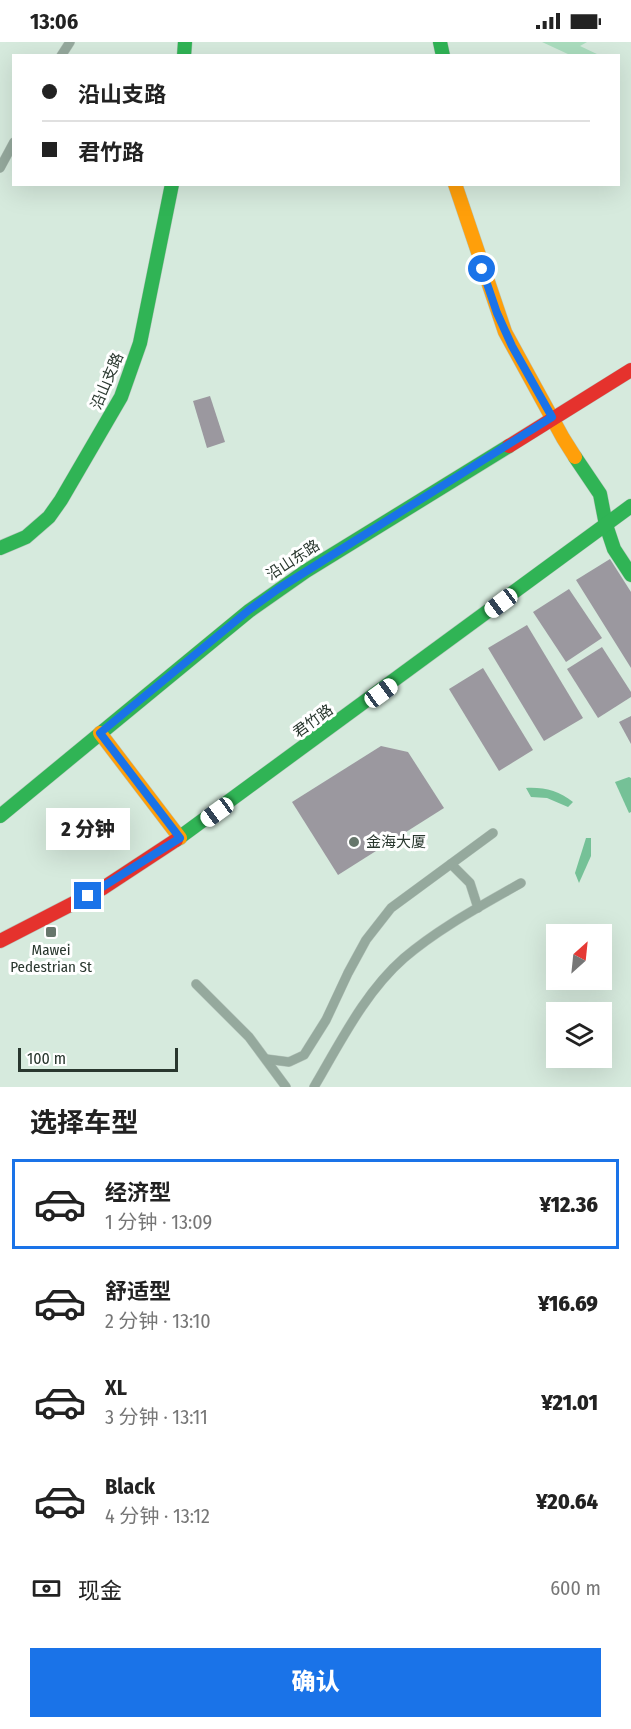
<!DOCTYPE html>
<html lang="zh">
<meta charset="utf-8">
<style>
:root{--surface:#fff;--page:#f6f6f6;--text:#222;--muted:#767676;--line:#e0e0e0;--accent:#1a73e8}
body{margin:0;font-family:"Fira Sans Condensed","Noto Sans SC",sans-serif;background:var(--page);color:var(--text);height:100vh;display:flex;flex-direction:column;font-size:22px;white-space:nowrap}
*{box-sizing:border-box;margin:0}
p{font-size:20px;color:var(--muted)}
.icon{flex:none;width:33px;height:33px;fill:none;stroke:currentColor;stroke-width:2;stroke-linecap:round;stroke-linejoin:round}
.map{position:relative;height:1045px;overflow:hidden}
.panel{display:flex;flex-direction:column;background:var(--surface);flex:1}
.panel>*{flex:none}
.guide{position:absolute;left:12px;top:12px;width:608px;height:132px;border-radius:0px;box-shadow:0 6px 24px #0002;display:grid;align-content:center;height:132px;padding:0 30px;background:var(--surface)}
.needle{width:39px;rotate:27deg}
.tools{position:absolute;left:546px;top:882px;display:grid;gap:12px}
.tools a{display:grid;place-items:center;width:66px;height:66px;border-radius:0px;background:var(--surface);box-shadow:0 6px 24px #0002;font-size:30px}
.scale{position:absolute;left:18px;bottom:15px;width:160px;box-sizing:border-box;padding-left:6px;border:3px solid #29372e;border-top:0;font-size:16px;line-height:21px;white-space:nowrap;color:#29372e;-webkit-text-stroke:4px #fff;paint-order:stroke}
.end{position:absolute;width:27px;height:27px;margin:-14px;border:8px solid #1a73e8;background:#fff;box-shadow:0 0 0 3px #fff}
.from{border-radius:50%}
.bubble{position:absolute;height:42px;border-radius:0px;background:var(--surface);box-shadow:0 6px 24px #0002;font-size:20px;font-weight:800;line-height:42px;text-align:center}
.car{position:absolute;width:18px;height:36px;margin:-18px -9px;border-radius:8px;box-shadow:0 0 4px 2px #0007;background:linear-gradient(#fff 24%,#345 0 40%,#fff 0 76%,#345 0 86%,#fff 0)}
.guide b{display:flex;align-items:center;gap:21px;height:57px;font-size:22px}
.guide b+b{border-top:2px solid var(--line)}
.guide i{width:15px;height:15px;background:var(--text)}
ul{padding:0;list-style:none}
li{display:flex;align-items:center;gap:18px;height:90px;margin:0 12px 9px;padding:0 18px;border:3px solid transparent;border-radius:0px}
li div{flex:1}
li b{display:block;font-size:22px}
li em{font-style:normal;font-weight:800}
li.selected{border-color:var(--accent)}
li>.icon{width:54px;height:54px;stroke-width:1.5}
h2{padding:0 30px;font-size:27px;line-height:72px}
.pay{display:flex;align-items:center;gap:15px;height:66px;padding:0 30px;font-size:22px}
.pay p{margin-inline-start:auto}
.primary-button{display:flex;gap:12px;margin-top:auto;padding:12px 30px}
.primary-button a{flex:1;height:69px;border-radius:0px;background:var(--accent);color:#fff;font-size:24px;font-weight:800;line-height:69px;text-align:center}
.status{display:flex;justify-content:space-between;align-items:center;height:42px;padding:0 30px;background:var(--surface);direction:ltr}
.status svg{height:16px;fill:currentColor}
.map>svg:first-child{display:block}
.green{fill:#aaddbe}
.water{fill:#75c197}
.building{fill:#9b989f}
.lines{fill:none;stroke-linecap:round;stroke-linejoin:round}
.street-casing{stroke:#b5c5bb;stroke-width:10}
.fast-casing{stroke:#b5c5bb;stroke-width:15}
.slow-casing{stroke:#b5c5bb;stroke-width:15}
.jam-casing{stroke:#b5c5bb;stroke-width:15}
.street{stroke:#95a99d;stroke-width:9}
.fast{stroke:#30b455;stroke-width:14}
.slow{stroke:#ff9f0a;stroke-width:14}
.jam{stroke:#e5322d;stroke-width:14}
.route{stroke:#1a73e8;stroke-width:8}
.poi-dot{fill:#66766b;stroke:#fff;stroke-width:2}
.labels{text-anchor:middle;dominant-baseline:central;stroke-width:6;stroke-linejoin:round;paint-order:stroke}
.street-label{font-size:15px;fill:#29372e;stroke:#fff}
.poi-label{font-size:15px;fill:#29372e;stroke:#fff;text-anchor:start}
</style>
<div class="status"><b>13:06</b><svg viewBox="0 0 49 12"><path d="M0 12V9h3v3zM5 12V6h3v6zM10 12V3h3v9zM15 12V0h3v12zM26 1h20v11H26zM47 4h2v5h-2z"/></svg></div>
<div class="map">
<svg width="631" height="1045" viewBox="0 0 631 1045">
<rect width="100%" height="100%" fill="#d6eadd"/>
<polygon class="green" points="542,0 587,0 580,4 599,13 570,13"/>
<g class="water">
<polygon points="629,735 631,736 631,770 629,771 615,740"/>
<path d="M 526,746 C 544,745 559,749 573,760 L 568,765 L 547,756 L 531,755 Z"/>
<polygon points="586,796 591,796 591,814 579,841 575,831"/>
</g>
<g class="building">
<polygon points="210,354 225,400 207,406 193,359"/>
<polygon points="610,517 631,550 631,626 576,538"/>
<polygon points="569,547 602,596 566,620 533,570"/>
<polygon points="527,583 583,676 544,699 488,606"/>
<polygon points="602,605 631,650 631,655 598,676 567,627"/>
<polygon points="483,626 533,708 499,729 449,647"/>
<polygon points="631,674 631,702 619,680"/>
<polygon points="381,704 408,710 444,766 338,833 292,760"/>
</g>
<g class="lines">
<defs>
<g id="street">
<polyline points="61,14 70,0"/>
<polyline points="0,126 14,100"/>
<polyline points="451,822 470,841 478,866"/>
<polyline points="196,942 249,995 286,1045"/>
<polyline points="266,1017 289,1020 304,1013 326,978 348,931 366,898 391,866 493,791"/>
<path d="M 314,1045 C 340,1001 365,950 404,916 C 439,886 481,864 521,841"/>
</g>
<g id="fast">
<polyline points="440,0 443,14"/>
<polyline points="184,14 185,0"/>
<polyline points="575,415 600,452 606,483 614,507 631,533"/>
<polyline points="0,506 26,495 49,475 61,458 121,355 140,301 172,142"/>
<polyline points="0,774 249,569 306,529 509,404"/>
<polyline points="176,798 631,464"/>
</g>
<g id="slow">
<polyline points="455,142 505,290 563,396 575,415"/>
<polyline points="100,691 180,796"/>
</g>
<g id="jam">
<polyline points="509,404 631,328"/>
<polyline points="0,899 103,846 176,798"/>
</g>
</defs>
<use href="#street" class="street-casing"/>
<use href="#fast" class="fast-casing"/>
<use href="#slow" class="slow-casing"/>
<use href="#jam" class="jam-casing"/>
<use href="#street" class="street"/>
<use href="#fast" class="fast"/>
<use href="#slow" class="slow"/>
<use href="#jam" class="jam"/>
</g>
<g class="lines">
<polyline class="route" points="88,854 180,796 100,691 249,568 278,547 552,375 512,304 497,271 482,227"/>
</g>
<g class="poi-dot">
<circle cx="354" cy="800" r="6"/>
<rect x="45" y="884" width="12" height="12" rx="3"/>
</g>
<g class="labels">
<g class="street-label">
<text transform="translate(107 339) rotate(-67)">沿山支路</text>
<text transform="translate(293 518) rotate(-33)">沿山东路</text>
<text transform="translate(313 679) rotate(-36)">君竹路</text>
</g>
<g class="poi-label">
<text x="366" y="800">金海大厦</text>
<text x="51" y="908" text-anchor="middle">Mawei<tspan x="51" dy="17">Pedestrian St</tspan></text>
</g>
</g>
</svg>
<div class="tools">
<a><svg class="needle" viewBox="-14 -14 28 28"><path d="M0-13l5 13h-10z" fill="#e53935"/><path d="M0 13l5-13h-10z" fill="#767676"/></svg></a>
<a><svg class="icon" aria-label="layers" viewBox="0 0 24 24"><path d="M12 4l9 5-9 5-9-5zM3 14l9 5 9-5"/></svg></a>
</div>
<div class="scale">100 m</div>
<i class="end from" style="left:482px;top:227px"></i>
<i class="end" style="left:88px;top:854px"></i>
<div class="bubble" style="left:46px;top:766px;width:84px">2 分钟</div>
<i class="car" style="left:501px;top:561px;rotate:233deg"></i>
<i class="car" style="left:381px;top:651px;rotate:54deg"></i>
<i class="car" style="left:217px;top:770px;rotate:234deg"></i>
<div class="guide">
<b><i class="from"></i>沿山支路</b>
<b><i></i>君竹路</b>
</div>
</div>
<section class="panel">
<h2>选择车型</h2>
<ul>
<li class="selected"><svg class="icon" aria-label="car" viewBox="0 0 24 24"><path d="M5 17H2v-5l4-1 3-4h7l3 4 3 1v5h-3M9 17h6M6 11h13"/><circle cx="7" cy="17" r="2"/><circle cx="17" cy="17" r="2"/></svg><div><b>经济型</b><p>1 分钟 · 13:09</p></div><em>¥12.36</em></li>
<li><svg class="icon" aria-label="car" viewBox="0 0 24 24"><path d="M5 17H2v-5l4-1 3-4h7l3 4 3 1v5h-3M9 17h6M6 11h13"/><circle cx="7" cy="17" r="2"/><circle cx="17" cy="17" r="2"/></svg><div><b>舒适型</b><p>2 分钟 · 13:10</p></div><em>¥16.69</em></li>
<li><svg class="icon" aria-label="car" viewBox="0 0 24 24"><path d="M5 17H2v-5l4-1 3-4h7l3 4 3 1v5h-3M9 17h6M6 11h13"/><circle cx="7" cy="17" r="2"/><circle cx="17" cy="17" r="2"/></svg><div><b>XL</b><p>3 分钟 · 13:11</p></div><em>¥21.01</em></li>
<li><svg class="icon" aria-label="car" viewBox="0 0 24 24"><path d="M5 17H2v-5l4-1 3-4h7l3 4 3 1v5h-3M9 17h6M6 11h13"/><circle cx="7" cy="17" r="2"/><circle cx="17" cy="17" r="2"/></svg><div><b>Black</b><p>4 分钟 · 13:12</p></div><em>¥20.64</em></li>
</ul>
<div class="pay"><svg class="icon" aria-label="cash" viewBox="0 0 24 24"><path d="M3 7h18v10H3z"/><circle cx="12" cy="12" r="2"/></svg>现金<p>600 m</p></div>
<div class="primary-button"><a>确认</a></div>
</section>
